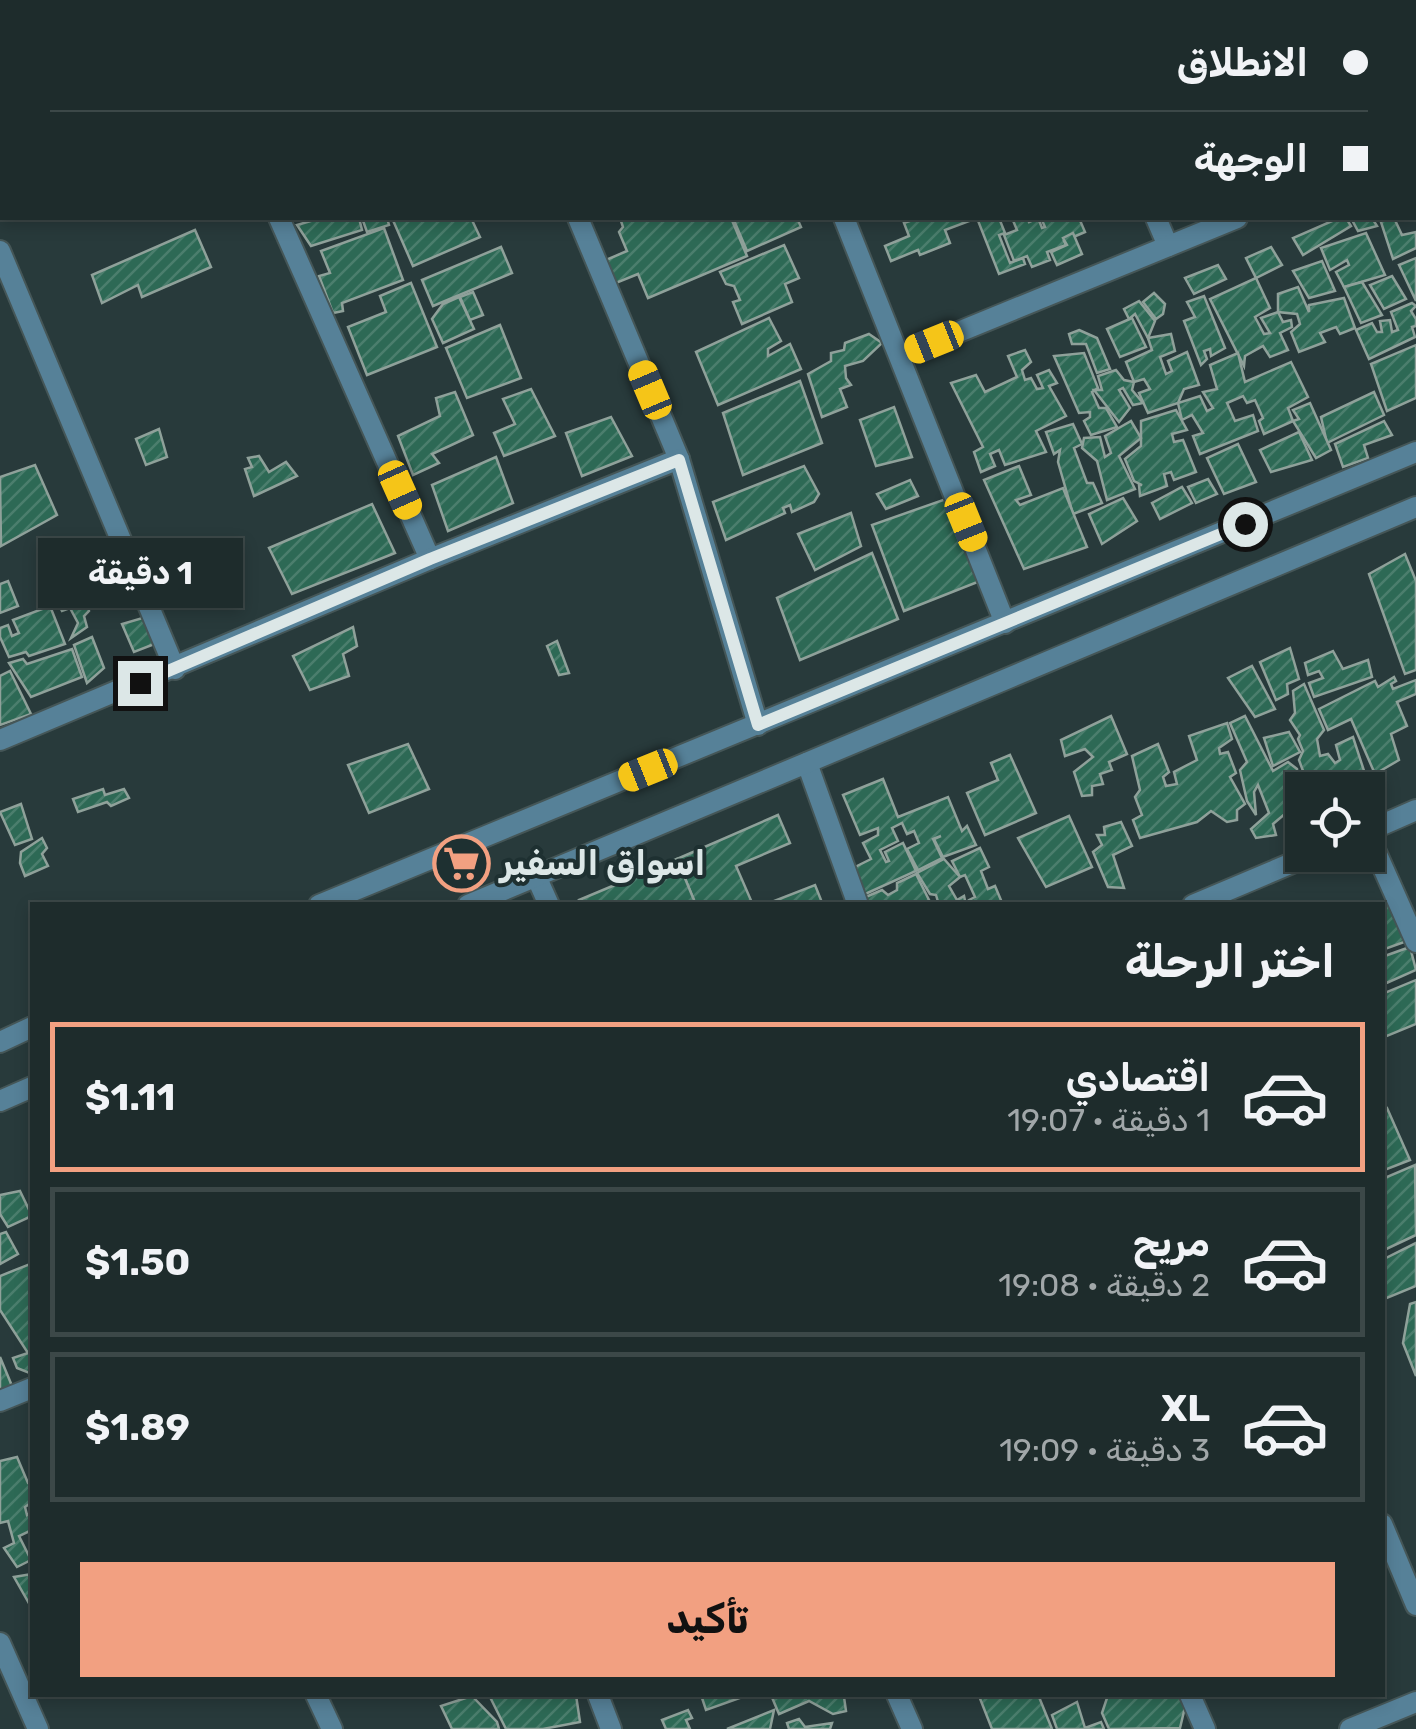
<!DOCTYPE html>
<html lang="ar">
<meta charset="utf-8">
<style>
:root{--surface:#1e2c2c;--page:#263434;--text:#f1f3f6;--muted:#a1a7a9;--line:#3c4848;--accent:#f2a081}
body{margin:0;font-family:Rubik,Vazirmatn,sans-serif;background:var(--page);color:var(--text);direction:rtl;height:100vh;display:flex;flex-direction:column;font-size:38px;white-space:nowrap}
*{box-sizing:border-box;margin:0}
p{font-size:32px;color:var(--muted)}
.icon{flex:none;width:55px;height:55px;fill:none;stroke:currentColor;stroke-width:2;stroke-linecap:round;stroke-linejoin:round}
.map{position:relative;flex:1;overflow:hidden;direction:ltr}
.side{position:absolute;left:30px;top:902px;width:1355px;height:795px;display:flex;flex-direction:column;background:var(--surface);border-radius:0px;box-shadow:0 5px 15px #0003,0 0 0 2px var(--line);direction:rtl}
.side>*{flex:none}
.hud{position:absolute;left:0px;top:0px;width:1418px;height:220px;box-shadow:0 5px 15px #0003,0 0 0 2px var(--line);direction:rtl;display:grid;align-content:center;height:220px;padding:0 50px;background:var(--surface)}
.buttons{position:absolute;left:1285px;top:772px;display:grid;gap:20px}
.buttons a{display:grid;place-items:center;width:100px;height:100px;border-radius:0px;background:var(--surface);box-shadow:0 5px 15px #0003,0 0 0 2px var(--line);font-size:50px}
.end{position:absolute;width:45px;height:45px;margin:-22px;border:12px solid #dce7e7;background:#111;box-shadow:0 0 0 5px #111}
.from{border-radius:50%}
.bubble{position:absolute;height:70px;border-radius:0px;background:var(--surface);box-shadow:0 5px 15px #0003,0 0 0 2px var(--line);font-size:32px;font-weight:700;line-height:70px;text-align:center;direction:rtl}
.car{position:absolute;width:30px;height:60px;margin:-30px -15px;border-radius:12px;box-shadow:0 0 8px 2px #0007;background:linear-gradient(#f5c518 24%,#345 0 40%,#f5c518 0 76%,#345 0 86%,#f5c518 0)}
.hud b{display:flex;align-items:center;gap:35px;height:95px;font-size:38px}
.hud b+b{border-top:2px solid var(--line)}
.hud i{width:25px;height:25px;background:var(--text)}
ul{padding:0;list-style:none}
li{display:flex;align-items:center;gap:30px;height:150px;margin:0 20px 15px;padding:0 30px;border:5px solid var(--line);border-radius:0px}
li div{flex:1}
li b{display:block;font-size:38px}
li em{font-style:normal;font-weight:700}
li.on{border-color:var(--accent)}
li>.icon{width:90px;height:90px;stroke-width:1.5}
h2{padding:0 50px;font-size:45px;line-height:120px}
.cta{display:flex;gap:20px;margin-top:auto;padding:20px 50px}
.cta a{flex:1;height:115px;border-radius:0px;background:var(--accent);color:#111;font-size:40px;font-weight:700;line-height:115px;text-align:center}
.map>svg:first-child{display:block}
.building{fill:url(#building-hatch);stroke:#8fa19a;stroke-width:2.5}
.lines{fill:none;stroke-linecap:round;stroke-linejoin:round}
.minor-casing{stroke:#455657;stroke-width:24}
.tertiary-casing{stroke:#455657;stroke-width:24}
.minor{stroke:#568198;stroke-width:20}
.tertiary{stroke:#568198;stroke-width:20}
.route{stroke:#dce7e7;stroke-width:12}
.labels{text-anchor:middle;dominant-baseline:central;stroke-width:8;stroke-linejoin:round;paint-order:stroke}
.poi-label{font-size:35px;font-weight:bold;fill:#dce7e7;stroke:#1e3031;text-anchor:start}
</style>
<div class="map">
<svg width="1416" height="1729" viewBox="0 0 1416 1729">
<defs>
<pattern id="building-hatch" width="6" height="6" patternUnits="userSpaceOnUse" patternTransform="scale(2.5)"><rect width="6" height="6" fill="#2d6955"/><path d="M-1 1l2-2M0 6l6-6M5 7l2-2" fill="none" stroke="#4b7e6d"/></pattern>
</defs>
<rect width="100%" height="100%" fill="#283a3b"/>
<g class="building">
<polygon points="220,0 292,0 293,2 221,2"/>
<polygon points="520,0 595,0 596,2 521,2"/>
<polygon points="321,218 359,218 362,230 311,246 297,225"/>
<polygon points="362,218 387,218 389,225 367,232"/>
<polygon points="392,218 471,218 480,237 413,266"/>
<polygon points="620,218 731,218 747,256 648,298 638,274 616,283 606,260 627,251 619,232 623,227"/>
<polygon points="733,218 797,218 801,227 747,251"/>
<polygon points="918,218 999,218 1005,233 999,235 1010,263 1023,258 1025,264 999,274 977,218 945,230 950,243 920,255 918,250 891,261 885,246 909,236 904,223"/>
<polygon points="1012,218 1027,218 1029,222 1038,218 1042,228 1045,227 1041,218 1079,218 1085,232 1064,241 1066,245 1047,252 1050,260 1032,267 1027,256 1014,261 1004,235 1017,230"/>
<polygon points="1339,218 1346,218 1351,226 1303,255 1293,238"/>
<polygon points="1351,218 1372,218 1377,226 1358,231"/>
<polygon points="1383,218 1394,218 1402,235 1416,232 1416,248 1393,259 1380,219"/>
<polygon points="384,228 403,280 342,303 343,311 333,313 319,276 330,273 321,251"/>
<polygon points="195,230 211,267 142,297 138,285 102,303 92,275"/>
<polygon points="1073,233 1082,254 1057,265 1051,252 1067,245 1063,238"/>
<polygon points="1366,233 1385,275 1344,287 1336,272 1349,265 1347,260 1330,270 1321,248"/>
<polygon points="784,245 799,278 785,284 792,302 742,324 733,302 740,300 734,286 726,284 720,272"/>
<polygon points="501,247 512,273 433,306 422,280"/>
<polygon points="1271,247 1282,265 1256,278 1246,258"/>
<polygon points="1416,258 1416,301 1399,265"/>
<polygon points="1322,261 1335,291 1309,298 1293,271"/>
<polygon points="1218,265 1226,279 1194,294 1185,278"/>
<polygon points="1392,276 1406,299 1384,309 1370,285"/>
<polygon points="1256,278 1270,308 1255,317 1264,334 1270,333 1261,318 1278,312 1283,322 1291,320 1292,327 1280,333 1288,350 1270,357 1263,346 1245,356 1244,366 1210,299"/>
<polygon points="1362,282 1382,315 1361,323 1344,287"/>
<polygon points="411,283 437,347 367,375 348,327 386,312 380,296"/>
<polygon points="1298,287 1309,312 1309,305 1344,298 1355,328 1340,334 1336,327 1320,333 1325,342 1299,352 1291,332 1300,324 1297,314 1278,312 1278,294"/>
<polygon points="473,292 483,315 470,320 460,297"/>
<polygon points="1154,293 1165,304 1163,314 1156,319 1143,302"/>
<polygon points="1204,296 1225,348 1211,356 1210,349 1204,351 1207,359 1201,365 1184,321 1195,317 1187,302"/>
<polygon points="459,297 474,329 443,343 432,319 443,304"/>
<polygon points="1139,301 1155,321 1148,338 1135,314 1129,319 1124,309"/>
<polygon points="1412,303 1416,306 1411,311 1416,319 1416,326 1412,327 1415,337 1369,359 1356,330 1372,323 1377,332 1382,332 1380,321 1390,320 1392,332 1398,330 1391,312"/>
<polygon points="769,318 781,341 768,349 768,356 790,344 801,369 718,405 696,352"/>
<polygon points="1132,318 1146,347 1120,357 1107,329"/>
<polygon points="500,325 521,378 467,398 446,348"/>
<polygon points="1079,330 1097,338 1110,369 1097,373 1086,344 1072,344 1069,334"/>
<polygon points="869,334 882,343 863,361 845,366 846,378 851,385 840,389 847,407 822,417 808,374 831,361 831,353 844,350 845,343"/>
<polygon points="1171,334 1175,351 1160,357 1166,374 1172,371 1168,361 1187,352 1199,385 1184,389 1178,403 1148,413 1139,393 1150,389 1144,379 1134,382 1126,362 1152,350 1148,338"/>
<polygon points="1416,345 1416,398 1387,411 1371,364"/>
<polygon points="1025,350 1031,362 1022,370 1025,380 1031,378 1037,389 1043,388 1037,375 1049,370 1057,383 1049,386 1066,416 1036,431 1046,452 1005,465 999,450 990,454 995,466 981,472 974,452 983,447 951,383 976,375 985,392 1017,377 1008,356"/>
<polygon points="1084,353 1098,388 1092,392 1099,408 1106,408 1117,427 1091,435 1084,421 1090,417 1090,412 1079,413 1054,356"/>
<polygon points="1238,353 1245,382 1291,362 1308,397 1288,408 1293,421 1264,434 1259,421 1263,418 1255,400 1247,403 1243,396 1227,403 1235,421 1253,415 1258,431 1200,454 1193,436 1203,433 1192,415 1182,420 1178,403 1200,396 1207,411 1213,408 1203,392 1217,389 1210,365"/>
<polygon points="1116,370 1124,380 1134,382 1132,390 1143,403 1133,405 1123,388 1119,390 1130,408 1119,422 1094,390 1102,390 1098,376"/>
<polygon points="800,381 822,443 743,475 723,413"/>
<polygon points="531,389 555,436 504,456 494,433 515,424 503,399"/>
<polygon points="455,392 473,435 432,454 439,463 413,475 398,436 440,416 436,398"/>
<polygon points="1374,392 1384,415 1327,443 1321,417"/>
<polygon points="1310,403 1331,450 1316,458 1293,421 1299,419 1293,410"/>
<polygon points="894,407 912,457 876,466 860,420"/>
<polygon points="1176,410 1187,430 1172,434 1174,442 1183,440 1196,472 1174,480 1171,472 1164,474 1167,486 1140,496 1139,485 1142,485 1134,481 1125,459 1141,446 1141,421"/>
<polygon points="611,417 632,456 582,476 566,433"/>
<polygon points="1131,421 1141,438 1119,456 1135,489 1107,500 1097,461 1082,448 1084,438 1100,437 1105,457 1111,453 1105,436"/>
<polygon points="1384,421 1392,435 1364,445 1368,458 1343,467 1335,444"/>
<polygon points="1073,424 1082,444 1074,448 1087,483 1093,483 1102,503 1073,514 1058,462 1060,450 1054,454 1046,432"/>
<polygon points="159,429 167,457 146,465 136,439"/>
<polygon points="1299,432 1312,460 1271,472 1260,450"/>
<polygon points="1238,444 1256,482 1224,494 1207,458"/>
<polygon points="259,456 269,472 286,462 297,476 254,496 245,469 252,467 248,458"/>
<polygon points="496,457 513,503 448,531 432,485"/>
<polygon points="35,465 57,515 1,546 0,477"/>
<polygon points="804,466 819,494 814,502 792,512 790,505 783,508 785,513 726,540 713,502"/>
<polygon points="1019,466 1031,495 1016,500 1020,505 1063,488 1087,547 1024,569 984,480"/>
<polygon points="1208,479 1217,494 1196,503 1188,487"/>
<polygon points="910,480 918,496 886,509 877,494"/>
<polygon points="1182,487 1192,503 1160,519 1152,503"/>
<polygon points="1123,498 1137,521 1102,544 1089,514"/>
<polygon points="946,499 980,581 904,611 872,525"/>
<polygon points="372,504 395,553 292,594 269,548"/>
<polygon points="851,513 861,546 815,570 798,534"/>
<polygon points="872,553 898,619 800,660 777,598"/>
<polygon points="1405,554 1416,581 1416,670 1405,674 1369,574"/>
<polygon points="8,581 18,606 0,613 0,584"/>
<polygon points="73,591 78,606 87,604 89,611 84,616 87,627 71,638 78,623 70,608 62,611 55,597"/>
<polygon points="50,606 65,644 29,656 26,652 9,657 0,637 0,628 8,625 12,636 19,633 13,620"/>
<polygon points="146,617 157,643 134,652 122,624"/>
<polygon points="353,627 357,646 343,654 349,676 310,690 293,656"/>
<polygon points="92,637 104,668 87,683 74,645"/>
<polygon points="557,641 569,673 559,675 547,646"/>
<polygon points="1290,648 1299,679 1287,684 1288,694 1276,700 1260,662"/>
<polygon points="72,649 82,677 31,697 9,663 23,659 27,664"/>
<polygon points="1333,651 1343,669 1368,660 1372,677 1314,697 1309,683 1323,678 1319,671 1308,675 1305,663"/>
<polygon points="1252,666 1275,709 1255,717 1228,678"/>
<polygon points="10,671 31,714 0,725 0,676"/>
<polygon points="1394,677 1396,681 1391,684 1393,689 1416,680 1416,694 1397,702 1407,726 1391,734 1399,760 1375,774 1351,719 1328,730 1319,709 1375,681 1378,687"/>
<polygon points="1304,684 1324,730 1317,739 1320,756 1328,754 1335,763 1340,760 1336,745 1353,737 1367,780 1343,790 1310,790 1299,760 1303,751 1298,739 1300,735 1290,720 1295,713 1293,691"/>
<polygon points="1111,716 1127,754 1109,762 1112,770 1100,774 1103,784 1092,786 1092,795 1082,796 1074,772 1093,757 1085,749 1065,756 1061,740"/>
<polygon points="1245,716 1273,771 1288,762 1297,769 1299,802 1273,824 1276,835 1256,838 1251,829 1269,813 1258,785 1254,792 1256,815 1247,801 1240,770 1247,762 1230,723"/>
<polygon points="1227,723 1232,739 1219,748 1220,754 1228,752 1236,773 1230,777 1245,804 1237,810 1237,820 1227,822 1211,811 1197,822 1140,838 1133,820 1142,815 1135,797 1140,790 1132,756 1158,744 1169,772 1163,777 1166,786 1177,784 1174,772 1197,760 1189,736"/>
<polygon points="1289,732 1300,752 1273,766 1264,738"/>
<polygon points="408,744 429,789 369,813 348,765"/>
<polygon points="1010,755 1036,813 985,835 967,793 998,780 991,763"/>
<polygon points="883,779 898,817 948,797 962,831 967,826 976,845 943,857 934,839 941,836 933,839 942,858 918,870 907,849 919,843 914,831 907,834 902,823 892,828 898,841 880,850 886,862 889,861 885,852 903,843 916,871 863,895 851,869 871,859 863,843 878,835 878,828 860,835 843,795"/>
<polygon points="103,789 105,795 124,789 129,798 111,806 107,802 78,812 73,799"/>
<polygon points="21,804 32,839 15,845 0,812"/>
<polygon points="778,815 790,843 736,866 753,905 696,905 677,859"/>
<polygon points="1069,816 1092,867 1046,887 1018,838"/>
<polygon points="1121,822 1132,846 1113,855 1124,888 1108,887 1093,852 1102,845 1097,835 1105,835 1104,827"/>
<polygon points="42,838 47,848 42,854 48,866 25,876 20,863 21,852"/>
<polygon points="980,848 989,867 981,871 988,889 995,886 1003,905 971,905 969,900 975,897 965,875 960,877 952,861"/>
<polygon points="677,859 696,905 581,905 579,900"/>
<polygon points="944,859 960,877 949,886 957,900 964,896 966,905 939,905 936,895 930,894 917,873"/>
<polygon points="916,874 929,900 919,905 863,905 861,899 882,890 888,895 897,890 897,883"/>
<polygon points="815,885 823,905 764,905"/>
<polygon points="1391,903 1407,941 1382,950 1382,906"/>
<polygon points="1410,947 1416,970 1382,985 1382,957"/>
<polygon points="1416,980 1416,1024 1382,1038 1382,994"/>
<polygon points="1387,1108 1410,1160 1382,1171 1382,1109"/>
<polygon points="1415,1165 1416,1235 1382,1251 1382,1179"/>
<polygon points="20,1191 32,1216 8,1227 0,1214 0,1195"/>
<polygon points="6,1232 18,1254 0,1264 0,1234"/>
<polygon points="1416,1243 1416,1286 1382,1300 1382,1260"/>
<polygon points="30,1264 32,1269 32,1374 17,1368 13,1358 28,1353 0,1310 0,1276"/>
<polygon points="1416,1302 1416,1376 1403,1343 1410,1304"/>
<polygon points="0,1357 12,1386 0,1392"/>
<polygon points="17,1457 28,1483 32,1483 32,1502 25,1507 27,1515 32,1512 32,1530 19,1536 31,1560 17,1567 4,1548 14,1543 8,1521 0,1523 0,1461"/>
<polygon points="32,1574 32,1604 30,1605 14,1577"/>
<polygon points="489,1695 576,1695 580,1722 543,1729 506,1729"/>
<polygon points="701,1695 748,1695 706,1710"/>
<polygon points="771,1695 848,1695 844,1697 846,1711 833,1714 809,1701 779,1714"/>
<polygon points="1045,1695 1039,1697 1052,1729 992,1729 979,1696"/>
<polygon points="1108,1695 1180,1695 1185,1707 1180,1728 1109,1729 1102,1713"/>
<polygon points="472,1696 497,1722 499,1729 452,1729 441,1706"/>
<polygon points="1077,1702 1085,1728 1101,1722 1104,1729 1057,1729 1052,1715"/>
<polygon points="688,1710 692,1718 686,1720 690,1729 666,1729 662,1720"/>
<polygon points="774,1710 770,1729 727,1729"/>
<polygon points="799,1719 805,1727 832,1723 830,1729 789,1729 787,1723"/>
</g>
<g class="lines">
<defs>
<g id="minor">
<polyline points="182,0 183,2"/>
<polyline points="486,0 487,2"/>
<polyline points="754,0 755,2"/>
<polyline points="1063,0 1064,2"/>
<polyline points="1329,0 1331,2"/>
<polyline points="1415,143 1416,143"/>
<polyline points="279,218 430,559"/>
<polyline points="578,218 679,459 758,725"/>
<polyline points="844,218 1005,623"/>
<polyline points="1156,218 1168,246"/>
<polyline points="0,251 175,669"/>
<polyline points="900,356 1237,218"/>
<polyline points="0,740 430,559 679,459"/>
<polyline points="807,763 858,905"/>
<polyline points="1368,831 1416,810"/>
<polyline points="1368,834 1416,942"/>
<polyline points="536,876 549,905"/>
<polyline points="1193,905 1311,855"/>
<polyline points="0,1401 32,1388"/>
<polyline points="1382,1524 1416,1605"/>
<polyline points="0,1643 38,1729"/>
<polyline points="316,1695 332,1729"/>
<polyline points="598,1695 611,1729"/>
<polyline points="897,1695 912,1729"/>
<polyline points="1190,1695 1205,1729"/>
<polyline points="1350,1729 1416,1702"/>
</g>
<g id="tertiary">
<polyline points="319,905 1416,452"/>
<polyline points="468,905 1416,507"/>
<polyline points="0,1042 32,1027"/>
<polyline points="0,1101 32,1087"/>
</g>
</defs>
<use href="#minor" class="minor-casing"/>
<use href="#tertiary" class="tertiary-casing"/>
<use href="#minor" class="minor"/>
<use href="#tertiary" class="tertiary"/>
</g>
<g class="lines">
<polyline class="route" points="140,683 430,559 679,460 758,725 1245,524"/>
</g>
<defs>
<symbol id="supermarket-ring" viewBox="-11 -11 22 22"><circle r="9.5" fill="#1e3031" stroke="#f2a081" stroke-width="1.5"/><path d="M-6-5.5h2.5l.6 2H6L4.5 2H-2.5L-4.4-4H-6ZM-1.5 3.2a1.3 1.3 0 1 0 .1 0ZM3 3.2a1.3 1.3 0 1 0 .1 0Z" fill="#f2a081"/></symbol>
</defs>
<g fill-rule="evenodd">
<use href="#supermarket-ring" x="430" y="832" width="63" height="63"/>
</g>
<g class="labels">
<g class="poi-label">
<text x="500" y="863">اسواق السفير</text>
</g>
</g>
</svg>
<div class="buttons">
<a><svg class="icon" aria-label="locate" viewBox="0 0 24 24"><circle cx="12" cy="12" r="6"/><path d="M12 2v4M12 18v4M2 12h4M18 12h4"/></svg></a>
</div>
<i class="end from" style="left:1245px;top:524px"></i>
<i class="end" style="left:140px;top:683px"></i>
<div class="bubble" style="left:38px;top:538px;width:205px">1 دقيقة</div>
<i class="car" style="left:934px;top:342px;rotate:248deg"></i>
<i class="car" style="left:650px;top:390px;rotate:337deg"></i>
<i class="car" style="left:400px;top:490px;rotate:156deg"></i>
<i class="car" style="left:966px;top:522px;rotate:158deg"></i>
<i class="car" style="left:648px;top:770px;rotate:248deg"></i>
<div class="hud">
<b><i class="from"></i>الانطلاق</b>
<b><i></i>الوجهة</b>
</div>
<section class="side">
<h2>اختر الرحلة</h2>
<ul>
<li class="on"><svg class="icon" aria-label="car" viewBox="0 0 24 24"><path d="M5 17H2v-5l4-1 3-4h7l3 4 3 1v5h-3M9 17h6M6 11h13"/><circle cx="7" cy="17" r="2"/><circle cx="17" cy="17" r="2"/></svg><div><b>اقتصادي</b><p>1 دقيقة · 19:07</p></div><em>$1.11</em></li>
<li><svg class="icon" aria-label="car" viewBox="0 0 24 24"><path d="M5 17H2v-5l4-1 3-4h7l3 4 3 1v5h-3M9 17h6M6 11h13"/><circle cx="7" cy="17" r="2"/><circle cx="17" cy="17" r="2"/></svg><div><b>مريح</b><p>2 دقيقة · 19:08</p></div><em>$1.50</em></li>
<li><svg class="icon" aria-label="car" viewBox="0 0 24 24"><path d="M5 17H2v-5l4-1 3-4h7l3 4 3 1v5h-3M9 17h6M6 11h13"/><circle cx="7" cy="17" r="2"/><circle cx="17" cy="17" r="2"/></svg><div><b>XL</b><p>3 دقيقة · 19:09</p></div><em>$1.89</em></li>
</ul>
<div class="cta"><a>تأكيد</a></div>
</section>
</div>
